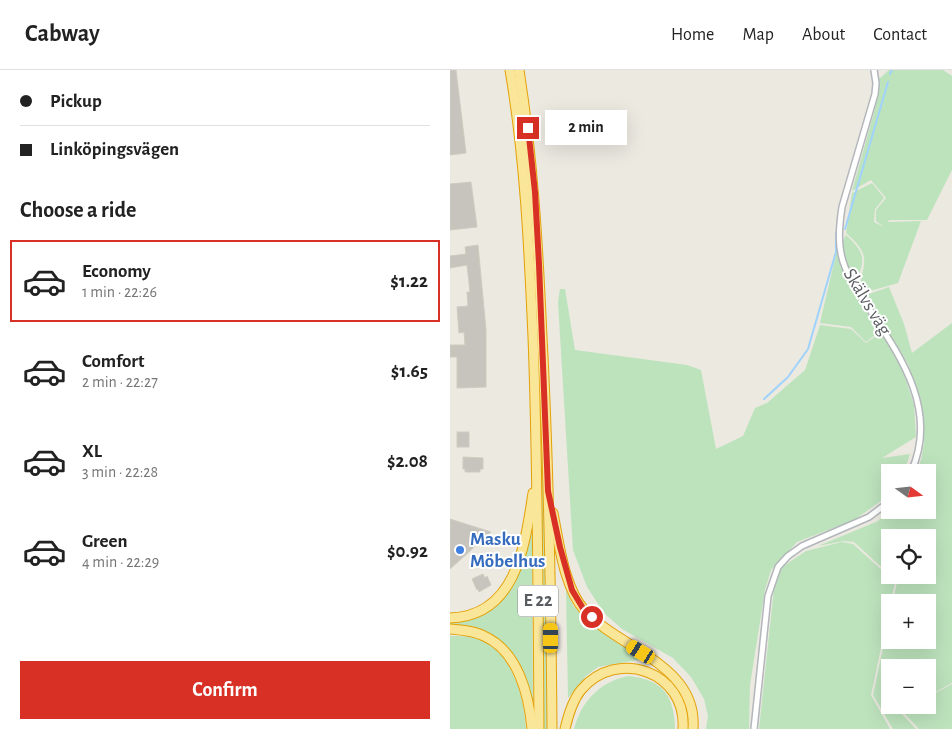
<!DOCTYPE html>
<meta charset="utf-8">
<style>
:root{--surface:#fff;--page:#f2f2f2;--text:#222;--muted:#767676;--line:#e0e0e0;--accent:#d93025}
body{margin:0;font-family:"Alegreya Sans",sans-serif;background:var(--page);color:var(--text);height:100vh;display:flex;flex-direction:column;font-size:19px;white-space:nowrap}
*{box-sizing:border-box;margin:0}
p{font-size:16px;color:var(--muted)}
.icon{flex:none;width:28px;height:28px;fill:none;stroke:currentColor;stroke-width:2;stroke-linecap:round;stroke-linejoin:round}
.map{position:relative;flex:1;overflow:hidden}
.drawer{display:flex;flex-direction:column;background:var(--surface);width:450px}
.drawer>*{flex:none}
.hud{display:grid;align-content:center;height:110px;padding:0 20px;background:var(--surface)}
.needle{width:32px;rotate:105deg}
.fabs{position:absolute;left:431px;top:394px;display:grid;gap:10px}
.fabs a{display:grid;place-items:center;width:55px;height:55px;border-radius:0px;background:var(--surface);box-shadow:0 5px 20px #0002;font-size:25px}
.end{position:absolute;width:22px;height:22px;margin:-11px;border:6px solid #d93025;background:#fff;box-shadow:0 0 0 2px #fff}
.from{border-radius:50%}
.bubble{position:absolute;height:35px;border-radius:0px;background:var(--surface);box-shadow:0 5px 20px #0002;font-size:16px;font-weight:700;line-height:35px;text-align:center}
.car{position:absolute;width:15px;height:30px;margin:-15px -8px;border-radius:6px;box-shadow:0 0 4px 1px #0007;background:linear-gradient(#f5c518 24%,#345 0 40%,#f5c518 0 76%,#345 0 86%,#f5c518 0)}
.hud b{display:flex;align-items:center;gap:18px;height:48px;font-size:19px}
.hud b+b{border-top:1px solid var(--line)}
.hud i{width:12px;height:12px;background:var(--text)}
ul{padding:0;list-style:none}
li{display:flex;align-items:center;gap:15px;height:82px;margin:0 10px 8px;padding:0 10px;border:2px solid transparent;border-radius:0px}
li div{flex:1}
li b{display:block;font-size:19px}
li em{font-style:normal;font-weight:700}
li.current{border-color:var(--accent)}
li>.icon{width:45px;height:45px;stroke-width:1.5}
h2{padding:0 20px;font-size:22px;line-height:60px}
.cta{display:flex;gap:10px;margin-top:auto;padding:10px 20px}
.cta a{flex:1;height:58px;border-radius:0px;background:var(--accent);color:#fff;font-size:20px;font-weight:700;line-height:58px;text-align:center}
header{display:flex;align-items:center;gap:30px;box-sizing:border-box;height:70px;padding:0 25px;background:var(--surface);border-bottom:1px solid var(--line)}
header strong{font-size:24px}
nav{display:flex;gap:28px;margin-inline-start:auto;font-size:18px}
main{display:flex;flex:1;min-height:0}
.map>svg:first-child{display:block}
.green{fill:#bde3bd}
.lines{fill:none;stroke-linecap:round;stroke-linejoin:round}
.stream{stroke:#a0d3fc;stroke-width:2}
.building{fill:#c6c4bd;stroke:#d0cbbf}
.minor-casing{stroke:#b3b6bb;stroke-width:8}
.trunk-casing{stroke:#e3a108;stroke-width:11}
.minor{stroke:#fff;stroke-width:5}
.trunk{stroke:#fae698;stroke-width:9}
.route{stroke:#d93025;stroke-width:6}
.shop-dot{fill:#3f7fe0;stroke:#fff;stroke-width:2}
.labels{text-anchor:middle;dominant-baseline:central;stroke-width:4;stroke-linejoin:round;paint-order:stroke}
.shield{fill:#fff;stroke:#8b8d90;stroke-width:1}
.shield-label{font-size:18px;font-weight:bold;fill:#595c61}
.street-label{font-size:19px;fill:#595c61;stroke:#fff}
.shop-label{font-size:19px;font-weight:bold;fill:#366cbe;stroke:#fff;text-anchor:start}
</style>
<header>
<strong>Cabway</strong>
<nav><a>Home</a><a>Map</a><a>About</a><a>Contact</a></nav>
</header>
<main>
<section class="drawer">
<div class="hud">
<b><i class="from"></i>Pickup</b>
<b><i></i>Linköpingsvägen</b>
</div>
<h2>Choose a ride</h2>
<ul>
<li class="current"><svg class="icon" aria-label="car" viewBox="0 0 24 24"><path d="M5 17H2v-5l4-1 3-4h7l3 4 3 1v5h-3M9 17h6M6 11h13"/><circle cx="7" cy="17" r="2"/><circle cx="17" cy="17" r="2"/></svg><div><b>Economy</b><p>1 min · 22:26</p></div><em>$1.22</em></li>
<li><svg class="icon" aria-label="car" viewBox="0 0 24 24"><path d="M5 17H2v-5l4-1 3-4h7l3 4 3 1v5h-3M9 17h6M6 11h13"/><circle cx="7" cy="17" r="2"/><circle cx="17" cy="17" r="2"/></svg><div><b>Comfort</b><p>2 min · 22:27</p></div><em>$1.65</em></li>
<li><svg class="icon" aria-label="car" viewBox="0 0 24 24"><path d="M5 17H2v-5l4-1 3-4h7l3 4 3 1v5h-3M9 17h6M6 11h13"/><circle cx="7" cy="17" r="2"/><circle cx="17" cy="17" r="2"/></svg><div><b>XL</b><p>3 min · 22:28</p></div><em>$2.08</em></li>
<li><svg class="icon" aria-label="car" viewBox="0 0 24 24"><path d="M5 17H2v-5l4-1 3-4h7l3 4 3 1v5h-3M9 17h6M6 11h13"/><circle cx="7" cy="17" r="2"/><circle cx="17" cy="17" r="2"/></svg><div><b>Green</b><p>4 min · 22:29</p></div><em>$0.92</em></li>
</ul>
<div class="cta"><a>Confirm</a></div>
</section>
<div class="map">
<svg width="502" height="659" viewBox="0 0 502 659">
<rect width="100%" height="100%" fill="#ebe9e0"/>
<g class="green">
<path d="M 439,0 L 493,0 L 502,6 L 502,100 L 477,150 L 439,150 L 438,152 L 471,151 L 448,213 L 420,221 L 410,213 C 417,186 417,182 396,163 L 402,123 L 422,113 L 434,128 L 425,139 L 424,152 L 434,157 L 426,151 L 426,140 L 436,128 L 421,110 L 402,121 L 425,39 L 429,9 Z"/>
<path d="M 396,165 C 419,186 414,192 403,219 L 429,262 L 416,272 L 401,257 L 370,253 L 386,184 Z"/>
<polygon points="439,217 454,254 462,283 502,253 502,613 478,626 478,598 440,598 440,635 459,635 449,641 466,659 443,659 423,625 440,545 440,570 478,570 478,532 443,532 447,512 440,505 478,505 478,468 440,468 440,505 404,472 394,471 368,476 428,451 440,439 478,440 478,402 466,402 471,390 474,373 469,326 458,294 416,225"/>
<polygon points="110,219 115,219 125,280 237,295 251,300 266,379 293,366 305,338 317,333 355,300 370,255 401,259 416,273 430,263 451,294 464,335 466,367 432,388 460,384 454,402 440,402 440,421 431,431 404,450 347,472 321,500 315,520 300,615 299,659 256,659 258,646 254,629 241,607 223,588 172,559 154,543 137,517 123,480 108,232"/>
<polygon points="91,381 96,479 97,659 93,659"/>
<path d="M 81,463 L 82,463 L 83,638 C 78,616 68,580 46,568 C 35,563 12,560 0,557 L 0,552 C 50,552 73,506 81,463 Z"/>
<polygon points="392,472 403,474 445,512 421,625 440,659 309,659 324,518 332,497 356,481"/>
<polygon points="116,520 124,537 139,553 193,589 148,597 136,606 118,628"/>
<path d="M 0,566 C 10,566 21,566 31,570 C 63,584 74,627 76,659 L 0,659 Z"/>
<path d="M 179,606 C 213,610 224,625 225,659 L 124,659 C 131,631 151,611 179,606 Z"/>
<polygon points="502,614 502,659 469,659 451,640 462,635 478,635 478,627"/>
</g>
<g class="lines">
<g class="stream">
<polyline points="440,4 442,0"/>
<polyline points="395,159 438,12"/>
<polyline points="314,329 338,307 358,279 386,182 386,163"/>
</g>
</g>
<g class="building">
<polygon points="0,0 6,0 16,83 0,85"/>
<polygon points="21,112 27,157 0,160 0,114"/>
<polygon points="28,175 36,260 36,317 7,318 7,287 0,287 0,275 15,275 14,262 9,263 7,237 18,236 17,222 20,222 17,195 0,198 0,186 16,184 15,177"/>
<rect x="7" y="362" width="12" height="15"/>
<polygon points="13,387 33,388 33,399 30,399 30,402 15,402 15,399 13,399"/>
<polygon points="0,449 41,462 0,499"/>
<polygon points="33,504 35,508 37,506 41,515 29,522 28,519 27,520 22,509"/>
</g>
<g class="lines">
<defs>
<g id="minor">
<path d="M 424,0 L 426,13 L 425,24 L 392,137 C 389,157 387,178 395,197 C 400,211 410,224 418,237 C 451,287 489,341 461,402"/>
<polyline points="304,659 318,526 328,497 338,486 352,476 419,447 440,431"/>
</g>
<g id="trunk">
<path d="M 60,0 C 75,88 79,177 83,267 C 88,397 88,528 89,659"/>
<path d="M 69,0 C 83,89 88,177 92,267 C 99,397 101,528 102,659"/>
<path d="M 103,443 C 109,473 114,518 135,541 C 170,579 248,595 243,659"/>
<path d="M 0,548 C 67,546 75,474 83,423"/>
<path d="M 0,559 C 12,560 24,561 34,566 C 68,581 79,625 82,659"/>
<path d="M 115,659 C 118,646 122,631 131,620 C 167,577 237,602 233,659"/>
</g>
</defs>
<use href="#minor" class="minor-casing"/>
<use href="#trunk" class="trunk-casing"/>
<use href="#minor" class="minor"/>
<use href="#trunk" class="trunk"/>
</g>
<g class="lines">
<polyline class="route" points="78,58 85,122 89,194 98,421 110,477 122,520 134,540 142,547"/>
</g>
<circle class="shop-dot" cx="10" cy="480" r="5"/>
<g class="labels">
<rect class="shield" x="68" y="515.5" width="40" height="31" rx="4"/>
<g class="shield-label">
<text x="88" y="531">E 22</text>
</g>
<g class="street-label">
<text transform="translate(417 232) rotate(59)">Skälvs väg</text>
</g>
<g class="shop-label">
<text x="20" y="469">Masku<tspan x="20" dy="22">Möbelhus</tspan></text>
</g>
</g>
</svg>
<div class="fabs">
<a><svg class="needle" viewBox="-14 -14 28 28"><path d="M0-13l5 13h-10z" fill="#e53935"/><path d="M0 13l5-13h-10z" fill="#767676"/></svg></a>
<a><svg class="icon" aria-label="locate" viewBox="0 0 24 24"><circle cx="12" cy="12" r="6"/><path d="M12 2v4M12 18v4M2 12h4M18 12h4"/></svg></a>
<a>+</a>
<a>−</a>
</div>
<i class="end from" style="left:142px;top:547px"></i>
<i class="end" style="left:78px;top:58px"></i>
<div class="bubble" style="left:95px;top:40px;width:82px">2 min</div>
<i class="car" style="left:101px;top:568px;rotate:0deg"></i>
<i class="car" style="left:191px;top:582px;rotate:301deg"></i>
</div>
</main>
